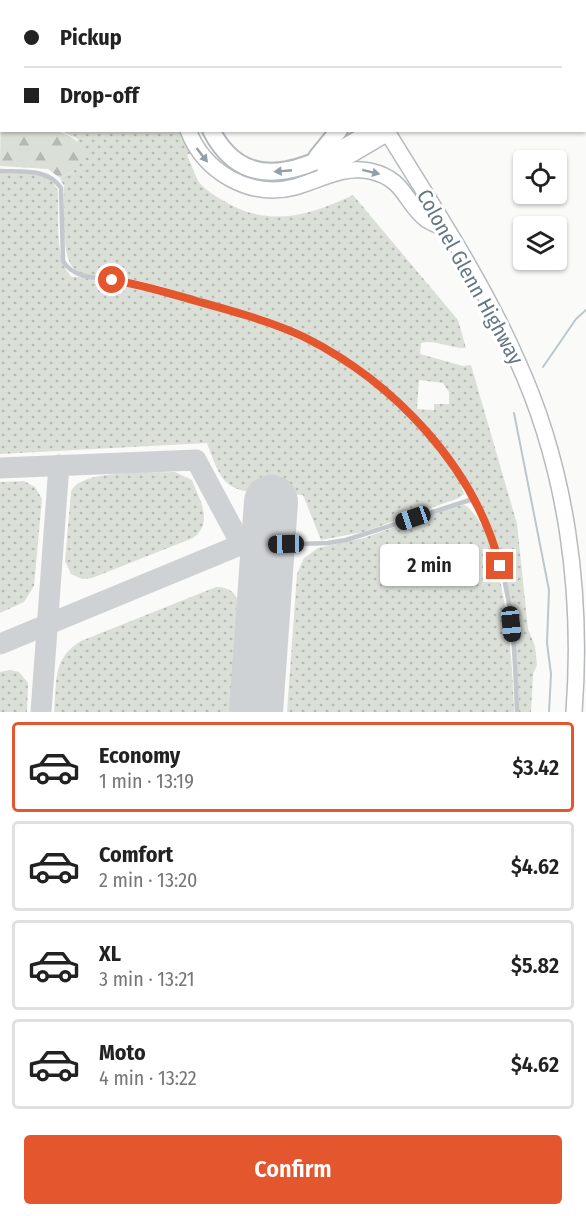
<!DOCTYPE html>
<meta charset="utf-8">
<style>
:root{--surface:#fff;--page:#f2f2f2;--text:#222;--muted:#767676;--line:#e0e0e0;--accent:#e4572e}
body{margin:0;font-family:"Fira Sans Condensed",sans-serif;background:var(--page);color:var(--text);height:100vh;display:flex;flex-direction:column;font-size:22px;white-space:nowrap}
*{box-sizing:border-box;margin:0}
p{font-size:20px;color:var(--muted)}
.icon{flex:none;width:33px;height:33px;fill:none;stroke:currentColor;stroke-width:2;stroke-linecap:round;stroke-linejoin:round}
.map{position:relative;height:712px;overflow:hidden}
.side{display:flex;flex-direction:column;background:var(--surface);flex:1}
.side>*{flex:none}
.hud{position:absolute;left:0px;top:0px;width:586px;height:132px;box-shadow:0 2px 4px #0004;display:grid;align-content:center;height:132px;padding:0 24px;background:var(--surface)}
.fabs{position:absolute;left:513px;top:150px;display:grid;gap:12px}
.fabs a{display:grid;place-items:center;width:54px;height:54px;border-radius:6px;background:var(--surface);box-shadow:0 2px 4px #0004;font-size:30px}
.end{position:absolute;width:27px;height:27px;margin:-14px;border:8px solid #e4572e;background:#fff;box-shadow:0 0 0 3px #fff}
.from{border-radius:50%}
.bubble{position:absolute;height:42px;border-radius:6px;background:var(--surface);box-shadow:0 2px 4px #0004;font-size:20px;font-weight:600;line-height:42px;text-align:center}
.car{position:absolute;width:18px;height:36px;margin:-18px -9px;border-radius:8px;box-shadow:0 0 4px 2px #0007;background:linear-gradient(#222 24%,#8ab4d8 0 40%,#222 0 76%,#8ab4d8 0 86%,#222 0)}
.hud b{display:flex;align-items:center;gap:21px;height:57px;font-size:22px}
.hud b+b{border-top:2px solid var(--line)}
.hud i{width:15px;height:15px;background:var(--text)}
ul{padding:10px 0 0;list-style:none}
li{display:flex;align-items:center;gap:18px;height:90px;margin:0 12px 9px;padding:0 12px;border:3px solid var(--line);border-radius:6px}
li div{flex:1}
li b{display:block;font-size:22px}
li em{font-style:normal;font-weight:600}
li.current{border-color:var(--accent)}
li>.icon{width:54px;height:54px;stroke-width:1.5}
.cta{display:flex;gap:12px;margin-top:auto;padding:12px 24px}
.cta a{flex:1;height:69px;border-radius:6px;background:var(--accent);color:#fff;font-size:24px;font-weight:600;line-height:69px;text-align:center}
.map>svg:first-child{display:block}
.grass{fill:url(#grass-dots);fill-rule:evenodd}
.forest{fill:url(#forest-firs)}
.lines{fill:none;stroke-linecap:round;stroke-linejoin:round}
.stream{stroke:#bbc7cb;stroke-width:2}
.taxiway{stroke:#ced2d4;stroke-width:21}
.runway{stroke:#ced2d4;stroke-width:54}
.primary-casing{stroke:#b5babe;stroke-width:18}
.motorway-casing{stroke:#b4b9bd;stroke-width:20}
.service{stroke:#c3c8cc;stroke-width:4.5}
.tertiary{stroke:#c3c8cc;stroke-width:12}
.primary{stroke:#fff;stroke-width:15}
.motorway{stroke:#fff;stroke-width:16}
.oneway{fill:#939fa8}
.route{stroke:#e4572e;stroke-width:8}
.labels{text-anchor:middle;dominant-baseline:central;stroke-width:6;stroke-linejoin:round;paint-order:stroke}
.street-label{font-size:21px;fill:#657683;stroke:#fff}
</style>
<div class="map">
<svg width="586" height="712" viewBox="0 0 586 712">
<defs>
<pattern id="grass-dots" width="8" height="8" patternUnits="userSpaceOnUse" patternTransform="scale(1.5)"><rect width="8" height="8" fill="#dadfd7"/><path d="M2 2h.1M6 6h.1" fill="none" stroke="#b4b9b4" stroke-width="1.8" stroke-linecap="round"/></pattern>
<pattern id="forest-firs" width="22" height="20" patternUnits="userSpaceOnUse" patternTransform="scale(1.5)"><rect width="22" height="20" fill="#dadfd7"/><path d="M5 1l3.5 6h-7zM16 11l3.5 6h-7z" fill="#b4b9b4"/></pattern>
</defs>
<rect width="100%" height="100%" fill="#fafaf8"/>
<g class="grass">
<path d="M 61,131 L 183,131 L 193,152 L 187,155 C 191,163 194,173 198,181 C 204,189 215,196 224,201 C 268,228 309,216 353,195 L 458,320 L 466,348 C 450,349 436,339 421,343 L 420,354 L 463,366 L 471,365 L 517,524 L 528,629 L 535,646 L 537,665 L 533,674 L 531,712 L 519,712 C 517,656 514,600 496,546 C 463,444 373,365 277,322 C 259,314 239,310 221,305 C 189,296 156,283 124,278 C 111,277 85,278 75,270 C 60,257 64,206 64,186 L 60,178 L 75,170 L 78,139 ZM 419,380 L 443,383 L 449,392 L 449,404 L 434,404 L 434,410 L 417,409 Z"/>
<path d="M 0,173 C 21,174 52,169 58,192 C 59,215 54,263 72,277 C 109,276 145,289 180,299 C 285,328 365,357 436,447 C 446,460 460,478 464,494 L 459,498 L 363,532 L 321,540 L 303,495 C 281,493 241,498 225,481 C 216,471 212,455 207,443 L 0,454 Z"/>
<path d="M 175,472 L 192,480 C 200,501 214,522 193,538 L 92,578 L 82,579 L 71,574 L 65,561 L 71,492 C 79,469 152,473 175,472 Z"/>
<polygon points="24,481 35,487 42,499 34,586 24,602 0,613 0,482"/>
<path d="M 465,505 C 505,533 513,665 514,712 L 287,712 L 297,574 L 304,558 L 318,548 L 364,538 L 453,506 Z"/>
<path d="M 216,587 C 229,587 236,592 239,605 L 231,712 L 54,712 C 57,682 52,658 81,641 Z"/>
<polygon points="10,670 19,672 28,683 27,712 0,712 0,672"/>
</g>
<path class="forest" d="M 1,98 L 2,130 C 31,130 69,123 85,151 L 75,170 L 60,178 L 48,169 L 0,166 Z"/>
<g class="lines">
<g class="stream">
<polyline points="543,367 576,319 586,310"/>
<polyline points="514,413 549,590 547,643 551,674 549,712"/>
</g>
<g class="taxiway">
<polyline points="0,468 196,460 241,544"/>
<polyline points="0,644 269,533"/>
<polyline points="41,712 59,465"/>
</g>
<polyline class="runway" points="256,712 271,502"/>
<defs>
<g id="primary">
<polyline points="312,0 313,2"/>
<polyline points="47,2 48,0"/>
<path d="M 188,130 C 204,172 250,199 295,187 C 320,180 343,165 370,171 C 406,179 404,203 427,220 C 432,223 438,225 444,228"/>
<path d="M 386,130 C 432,205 482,280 517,360 C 567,469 583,593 574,712"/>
<polyline points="325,170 388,133"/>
</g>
<g id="motorway">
<polyline points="78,0 80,2"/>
<polyline points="291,2 299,0"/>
<polyline points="385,2 394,0"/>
<polyline points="0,51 2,51"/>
<path d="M 211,130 C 250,206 322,161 374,130"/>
<polyline points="317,157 339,130"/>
</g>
</defs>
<use href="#primary" class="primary-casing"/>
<use href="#motorway" class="motorway-casing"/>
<g class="service">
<path d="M 0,171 C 22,172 48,168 61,188 L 63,261 C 75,282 107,277 129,282 C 201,298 293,324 354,365 C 417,408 468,475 494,546 C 514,598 515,657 517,712"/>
<polyline points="268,545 328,543 346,540 473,499"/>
</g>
<polyline class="tertiary" points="0,68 2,68"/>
<use href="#primary" class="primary"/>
<use href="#motorway" class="motorway"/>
</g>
<defs><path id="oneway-solid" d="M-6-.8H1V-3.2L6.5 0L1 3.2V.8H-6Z" transform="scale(1.5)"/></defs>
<g class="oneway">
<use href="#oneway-solid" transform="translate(202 155) rotate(52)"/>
<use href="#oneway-solid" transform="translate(283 171) rotate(175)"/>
<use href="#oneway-solid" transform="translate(371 172) rotate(14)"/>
</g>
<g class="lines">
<path class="route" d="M 112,280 C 140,284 168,293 196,301 C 232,311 270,321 304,337 C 394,382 475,467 500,566"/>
</g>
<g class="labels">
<g class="street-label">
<text transform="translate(470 277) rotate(61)">Colonel Glenn Highway</text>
</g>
</g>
</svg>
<div class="fabs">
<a><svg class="icon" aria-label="locate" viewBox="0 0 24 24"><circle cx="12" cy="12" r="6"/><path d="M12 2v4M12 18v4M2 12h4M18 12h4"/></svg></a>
<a><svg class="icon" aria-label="layers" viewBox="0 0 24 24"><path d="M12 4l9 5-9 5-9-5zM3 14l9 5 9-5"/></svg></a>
</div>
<i class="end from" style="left:112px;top:280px"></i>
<i class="end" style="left:500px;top:566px"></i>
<div class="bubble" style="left:380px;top:544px;width:99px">2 min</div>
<i class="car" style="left:413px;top:518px;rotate:251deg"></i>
<i class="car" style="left:286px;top:544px;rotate:269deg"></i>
<i class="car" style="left:511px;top:624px;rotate:174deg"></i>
<div class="hud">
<b><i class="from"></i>Pickup</b>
<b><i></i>Drop-off</b>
</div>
</div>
<section class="side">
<ul>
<li class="current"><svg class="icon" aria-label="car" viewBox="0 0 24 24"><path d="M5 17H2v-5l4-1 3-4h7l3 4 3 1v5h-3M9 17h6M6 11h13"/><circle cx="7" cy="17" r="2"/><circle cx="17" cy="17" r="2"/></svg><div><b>Economy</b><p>1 min · 13:19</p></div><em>$3.42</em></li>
<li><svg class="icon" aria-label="car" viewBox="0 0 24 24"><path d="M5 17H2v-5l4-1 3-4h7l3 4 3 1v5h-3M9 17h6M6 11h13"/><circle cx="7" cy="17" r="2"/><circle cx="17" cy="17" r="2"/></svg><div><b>Comfort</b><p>2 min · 13:20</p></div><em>$4.62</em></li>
<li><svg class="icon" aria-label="car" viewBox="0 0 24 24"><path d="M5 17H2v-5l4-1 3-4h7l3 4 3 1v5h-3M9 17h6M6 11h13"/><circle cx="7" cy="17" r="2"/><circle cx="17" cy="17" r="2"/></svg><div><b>XL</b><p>3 min · 13:21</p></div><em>$5.82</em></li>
<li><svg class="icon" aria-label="car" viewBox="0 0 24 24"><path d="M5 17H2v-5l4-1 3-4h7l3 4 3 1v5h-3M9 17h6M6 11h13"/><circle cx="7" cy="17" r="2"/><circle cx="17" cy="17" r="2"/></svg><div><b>Moto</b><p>4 min · 13:22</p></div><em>$4.62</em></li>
</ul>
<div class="cta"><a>Confirm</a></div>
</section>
